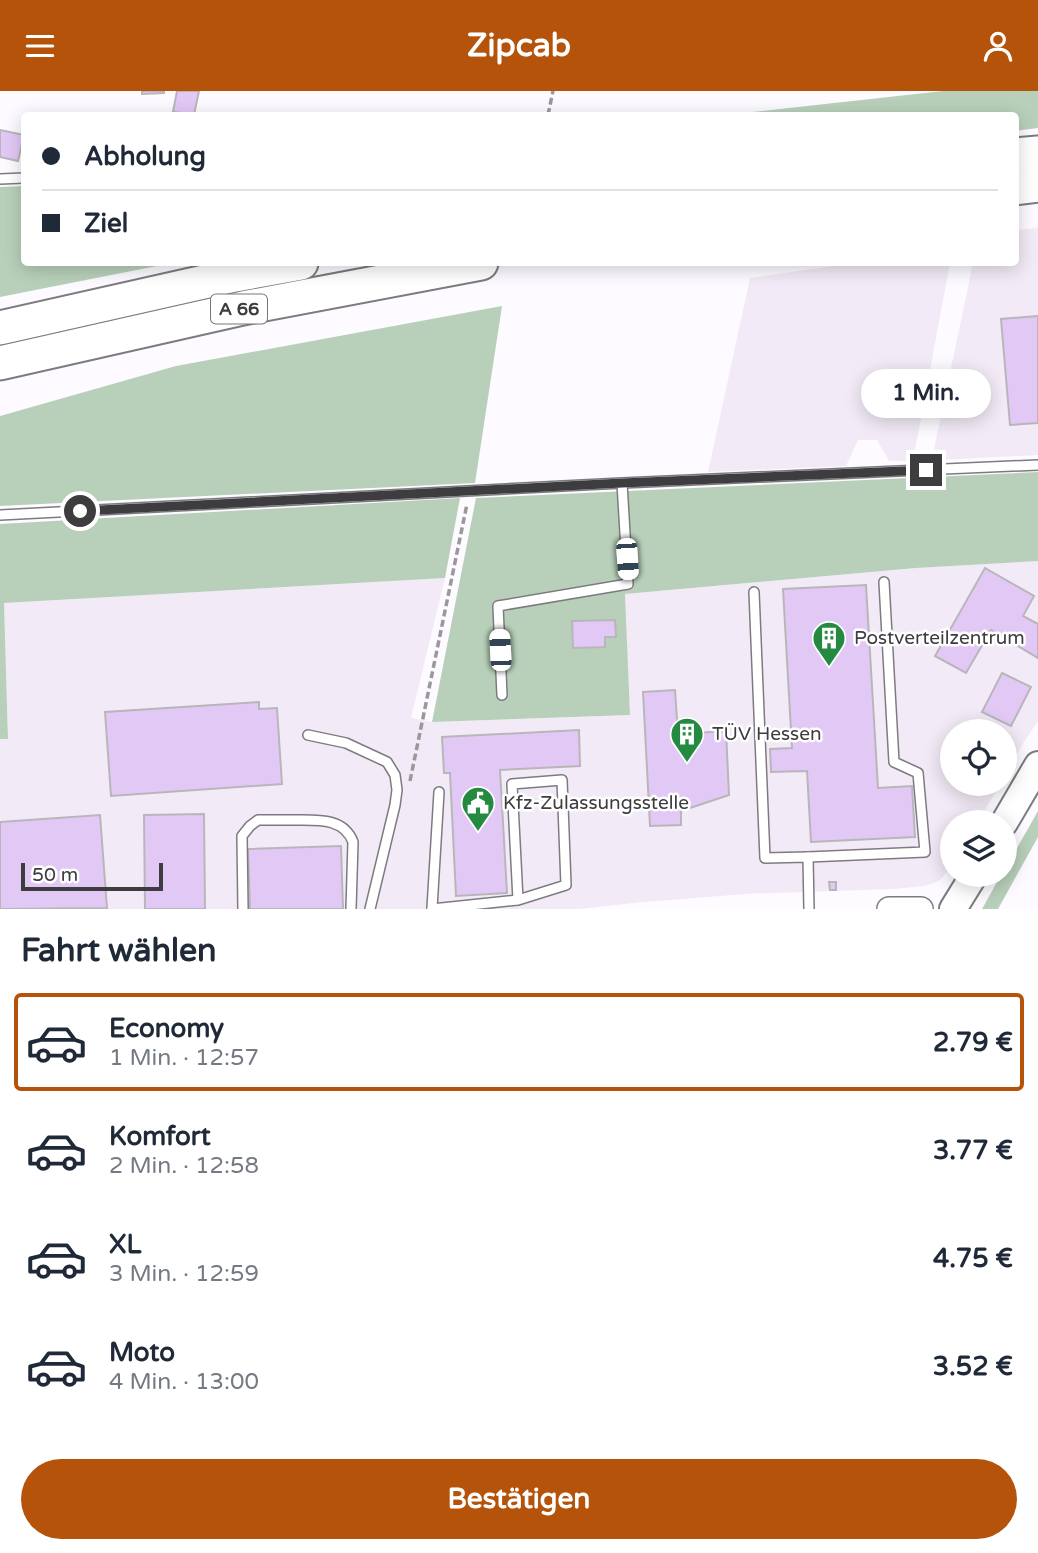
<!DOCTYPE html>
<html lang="de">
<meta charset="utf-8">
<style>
:root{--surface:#fff;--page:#f2f2f3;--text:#1f2937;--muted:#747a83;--line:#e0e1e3;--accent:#b45309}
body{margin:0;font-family:"Varela Round",sans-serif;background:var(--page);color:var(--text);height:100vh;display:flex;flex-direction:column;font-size:26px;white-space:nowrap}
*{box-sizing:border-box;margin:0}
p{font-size:23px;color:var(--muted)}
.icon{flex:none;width:38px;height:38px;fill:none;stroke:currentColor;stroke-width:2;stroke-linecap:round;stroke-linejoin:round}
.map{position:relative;height:818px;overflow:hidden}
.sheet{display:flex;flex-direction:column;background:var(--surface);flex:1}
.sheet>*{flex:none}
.top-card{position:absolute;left:21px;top:21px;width:998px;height:154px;border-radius:7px;box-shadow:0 4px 18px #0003;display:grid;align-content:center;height:154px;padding:0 21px;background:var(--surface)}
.buttons{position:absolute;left:940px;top:628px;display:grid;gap:14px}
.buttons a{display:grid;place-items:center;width:77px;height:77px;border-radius:50%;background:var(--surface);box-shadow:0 4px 18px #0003;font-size:35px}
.scale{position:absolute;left:21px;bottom:18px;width:142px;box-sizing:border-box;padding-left:7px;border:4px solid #3d3c3e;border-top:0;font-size:19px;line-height:24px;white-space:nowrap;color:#3d3c3e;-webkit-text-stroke:5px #fff;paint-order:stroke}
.end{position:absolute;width:32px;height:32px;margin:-16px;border:9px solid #3d3c3e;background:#fff;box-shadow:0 0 0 4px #fff}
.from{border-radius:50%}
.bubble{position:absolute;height:49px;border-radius:24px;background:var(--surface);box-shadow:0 4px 18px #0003;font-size:23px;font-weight:700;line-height:49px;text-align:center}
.car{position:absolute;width:21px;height:42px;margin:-21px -10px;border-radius:9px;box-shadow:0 0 5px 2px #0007;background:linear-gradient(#fff 24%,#345 0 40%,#fff 0 76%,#345 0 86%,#fff 0)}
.top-card b{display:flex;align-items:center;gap:24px;height:66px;font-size:26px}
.top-card b+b{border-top:2px solid var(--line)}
.top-card i{width:18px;height:18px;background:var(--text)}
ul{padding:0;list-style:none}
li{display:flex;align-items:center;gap:21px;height:98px;margin:0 14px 10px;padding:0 7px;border:4px solid transparent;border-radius:7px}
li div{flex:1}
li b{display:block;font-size:26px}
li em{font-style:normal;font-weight:700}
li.selected{border-color:var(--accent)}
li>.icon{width:63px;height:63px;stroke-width:1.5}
h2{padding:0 21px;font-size:32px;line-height:84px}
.button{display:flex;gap:14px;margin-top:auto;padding:14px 21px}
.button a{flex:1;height:80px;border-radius:42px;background:var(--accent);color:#fff;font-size:28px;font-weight:700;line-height:80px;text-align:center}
header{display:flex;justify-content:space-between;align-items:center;height:91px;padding:0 21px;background:var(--accent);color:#fff;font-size:32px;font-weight:700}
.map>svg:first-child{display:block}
.built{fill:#f2ebf7}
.green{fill:#b8d0ba}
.building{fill:#e2c9f5;stroke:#b8b6ba;stroke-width:2}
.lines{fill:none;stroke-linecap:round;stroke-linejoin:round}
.service-casing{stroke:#7e7b80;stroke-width:12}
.tertiary-casing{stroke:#7e7b80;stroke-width:26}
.secondary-casing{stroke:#7e7b80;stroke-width:30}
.motorway-casing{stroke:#7e7b80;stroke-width:37}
.path{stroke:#9a989b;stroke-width:3.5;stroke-dasharray:7 3.5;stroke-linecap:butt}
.service{stroke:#fff;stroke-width:9}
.tertiary{stroke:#fff;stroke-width:23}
.secondary{stroke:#fff;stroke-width:26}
.motorway{stroke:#fff;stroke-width:33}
.route{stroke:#3d3c3e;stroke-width:9}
.labels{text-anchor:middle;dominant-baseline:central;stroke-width:5;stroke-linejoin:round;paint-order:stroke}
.shield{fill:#fff;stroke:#777678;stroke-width:2}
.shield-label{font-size:18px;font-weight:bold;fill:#3d3c3e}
.poi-label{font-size:19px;fill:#3d3c3e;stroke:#fff;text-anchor:start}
</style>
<header><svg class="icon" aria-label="menu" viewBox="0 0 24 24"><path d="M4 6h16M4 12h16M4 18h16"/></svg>Zipcab<svg class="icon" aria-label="person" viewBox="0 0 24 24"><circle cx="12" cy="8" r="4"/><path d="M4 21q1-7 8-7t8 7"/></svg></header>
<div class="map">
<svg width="1038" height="818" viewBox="0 0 1038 818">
<rect width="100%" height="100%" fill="#fdfbff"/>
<g class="built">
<polygon points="1038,137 1038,364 943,369 934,358 973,172 1015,172 1015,139"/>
<polygon points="853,172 950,172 913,370 889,370 877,349 858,349 846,375 708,381 750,187"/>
<polygon points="1038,470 1038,630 1022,654 1005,685 1004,640 952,640 952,693 1000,693 978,731 952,732 952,775 940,789 934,792 924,795 894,798 745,803 634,812 580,818 0,818 0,648 8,647 4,512 445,487 411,627 432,631 630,624 624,503 916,477"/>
</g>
<g class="green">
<polygon points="943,0 1038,0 1038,37 1015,40 1015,24 725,24"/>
<polygon points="24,95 24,172 172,172 0,206 0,96"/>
<polygon points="502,215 475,392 0,415 0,325 176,275"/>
<polygon points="1038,381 1038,470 916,477 625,503 630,624 432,631 476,407"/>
<polygon points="460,407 445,487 4,512 8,648 0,648 0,433"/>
<polygon points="1038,720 1038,746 998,818 982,818 1001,784 1004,784 1005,778"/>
</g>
<g class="building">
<polygon points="142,0 164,0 164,2 142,3"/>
<polygon points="177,0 199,0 194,24 173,21"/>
<polygon points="0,39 24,44 18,70 0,66"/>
<polygon points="1038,225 1038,332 1010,334 1001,228"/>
<polygon points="985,477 1034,505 1023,525 1038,533 1038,567 991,539 966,582 935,565"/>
<polygon points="866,494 878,697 912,695 915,746 811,751 807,680 771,681 770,658 792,657 783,498"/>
<polygon points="615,529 616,546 605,546 605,556 573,557 572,530"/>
<polygon points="1002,582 1031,596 1011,635 982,621"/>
<polygon points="675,599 678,643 726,640 729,704 681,720 681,734 650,735 643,601"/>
<polygon points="259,611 259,618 277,617 282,693 111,705 105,621"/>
<polygon points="579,639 580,675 500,679 507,802 456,805 450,682 444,682 442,646"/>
<polygon points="204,723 205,818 145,818 144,724"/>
<polygon points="100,724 107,817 0,818 0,731"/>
<polygon points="341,755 343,818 250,818 248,758"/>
<polygon points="829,791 836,791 836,799 830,799"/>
</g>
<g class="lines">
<defs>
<g id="service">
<polyline points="0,88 24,87"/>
<polyline points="0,424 622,392 1038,374"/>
<polyline points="754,501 765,767 808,766 809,818"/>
<polyline points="502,604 498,515 628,493 622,392"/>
<polyline points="308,644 346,652 387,671 395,684 397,699 395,714 370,818"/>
<polyline points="808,766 925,761 918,682 894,671 884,491"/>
<polyline points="432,817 439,701"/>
<path d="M 243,818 L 242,745 L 250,735 L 258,729 C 270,729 283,729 296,729 C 318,729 344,727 353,751 L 351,818"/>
<polyline points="432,818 518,809 566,794 562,689 512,693 518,809"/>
</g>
<polyline id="tertiary" points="889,818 921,818"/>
<g id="secondary">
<polyline points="1004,732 1038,674"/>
<polyline points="953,818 974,784"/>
</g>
<g id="motorway">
<polyline points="1015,64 1038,62"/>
<polyline points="1015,97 1038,94"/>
<polyline points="0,237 235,184 301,172"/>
<polyline points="0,272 243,217 481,172"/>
</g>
</defs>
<use href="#service" class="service-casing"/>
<use href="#tertiary" class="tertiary-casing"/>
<use href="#secondary" class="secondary-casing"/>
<use href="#motorway" class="motorway-casing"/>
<g class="path">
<polyline points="548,24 553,0"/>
<polyline points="410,690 467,413"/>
</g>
<use href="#service" class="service"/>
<use href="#tertiary" class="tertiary"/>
<use href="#secondary" class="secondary"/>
<use href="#motorway" class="motorway"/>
</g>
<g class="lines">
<polyline class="route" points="80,420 622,392 926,379"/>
</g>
<defs>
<symbol id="building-pin" viewBox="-11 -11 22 30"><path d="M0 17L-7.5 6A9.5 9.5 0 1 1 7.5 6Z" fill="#248a3f" stroke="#fff"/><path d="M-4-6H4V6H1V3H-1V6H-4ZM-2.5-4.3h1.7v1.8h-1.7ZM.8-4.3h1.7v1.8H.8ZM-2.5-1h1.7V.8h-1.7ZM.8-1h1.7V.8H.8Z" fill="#fff"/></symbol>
<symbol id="civic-pin" viewBox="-11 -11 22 30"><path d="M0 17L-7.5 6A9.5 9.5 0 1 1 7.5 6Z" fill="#248a3f" stroke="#fff"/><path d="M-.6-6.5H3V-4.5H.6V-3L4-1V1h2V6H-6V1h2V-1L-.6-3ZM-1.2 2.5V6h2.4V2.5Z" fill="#fff"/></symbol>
</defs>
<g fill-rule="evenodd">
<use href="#building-pin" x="810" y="528" width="38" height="52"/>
<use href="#building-pin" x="668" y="624" width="38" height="52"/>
<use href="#civic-pin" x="459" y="693" width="38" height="52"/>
</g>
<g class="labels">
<rect class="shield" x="211" y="203.5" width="56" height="29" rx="5"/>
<g class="shield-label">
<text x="239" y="218">A 66</text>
</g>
<g class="poi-label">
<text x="854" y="547">Postverteilzentrum</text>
<text x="712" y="643">TÜV Hessen</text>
<text x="503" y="712">Kfz-Zulassungsstelle</text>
</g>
</g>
</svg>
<div class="buttons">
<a><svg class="icon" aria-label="locate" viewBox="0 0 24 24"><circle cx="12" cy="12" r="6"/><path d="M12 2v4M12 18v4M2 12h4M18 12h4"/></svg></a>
<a><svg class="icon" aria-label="layers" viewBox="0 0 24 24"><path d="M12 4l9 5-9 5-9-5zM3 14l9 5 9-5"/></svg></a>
</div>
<div class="scale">50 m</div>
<i class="end from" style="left:80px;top:420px"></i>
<i class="end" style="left:926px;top:379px"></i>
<div class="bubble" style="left:861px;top:278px;width:130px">1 Min.</div>
<i class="car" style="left:627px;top:468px;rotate:176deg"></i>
<i class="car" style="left:500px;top:559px;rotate:357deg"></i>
<div class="top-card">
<b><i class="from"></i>Abholung</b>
<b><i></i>Ziel</b>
</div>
</div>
<section class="sheet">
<h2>Fahrt wählen</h2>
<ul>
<li class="selected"><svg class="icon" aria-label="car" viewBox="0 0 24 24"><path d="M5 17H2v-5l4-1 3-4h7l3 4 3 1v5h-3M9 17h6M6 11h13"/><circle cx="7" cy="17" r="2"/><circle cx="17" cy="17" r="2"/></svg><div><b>Economy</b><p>1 Min. · 12:57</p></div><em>2.79 €</em></li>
<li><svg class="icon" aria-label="car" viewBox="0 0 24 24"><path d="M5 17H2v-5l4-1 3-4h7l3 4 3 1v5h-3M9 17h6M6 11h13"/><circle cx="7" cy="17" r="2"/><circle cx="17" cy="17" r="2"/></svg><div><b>Komfort</b><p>2 Min. · 12:58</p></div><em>3.77 €</em></li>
<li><svg class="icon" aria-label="car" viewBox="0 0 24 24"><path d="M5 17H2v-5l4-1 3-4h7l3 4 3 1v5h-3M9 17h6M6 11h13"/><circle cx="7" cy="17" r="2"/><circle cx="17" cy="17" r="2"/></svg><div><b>XL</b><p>3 Min. · 12:59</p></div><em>4.75 €</em></li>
<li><svg class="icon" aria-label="car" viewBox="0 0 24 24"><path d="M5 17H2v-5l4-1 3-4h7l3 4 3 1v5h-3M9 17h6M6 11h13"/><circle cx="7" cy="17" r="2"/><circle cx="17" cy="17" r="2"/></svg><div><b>Moto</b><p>4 Min. · 13:00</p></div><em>3.52 €</em></li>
</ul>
<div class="button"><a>Bestätigen</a></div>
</section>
